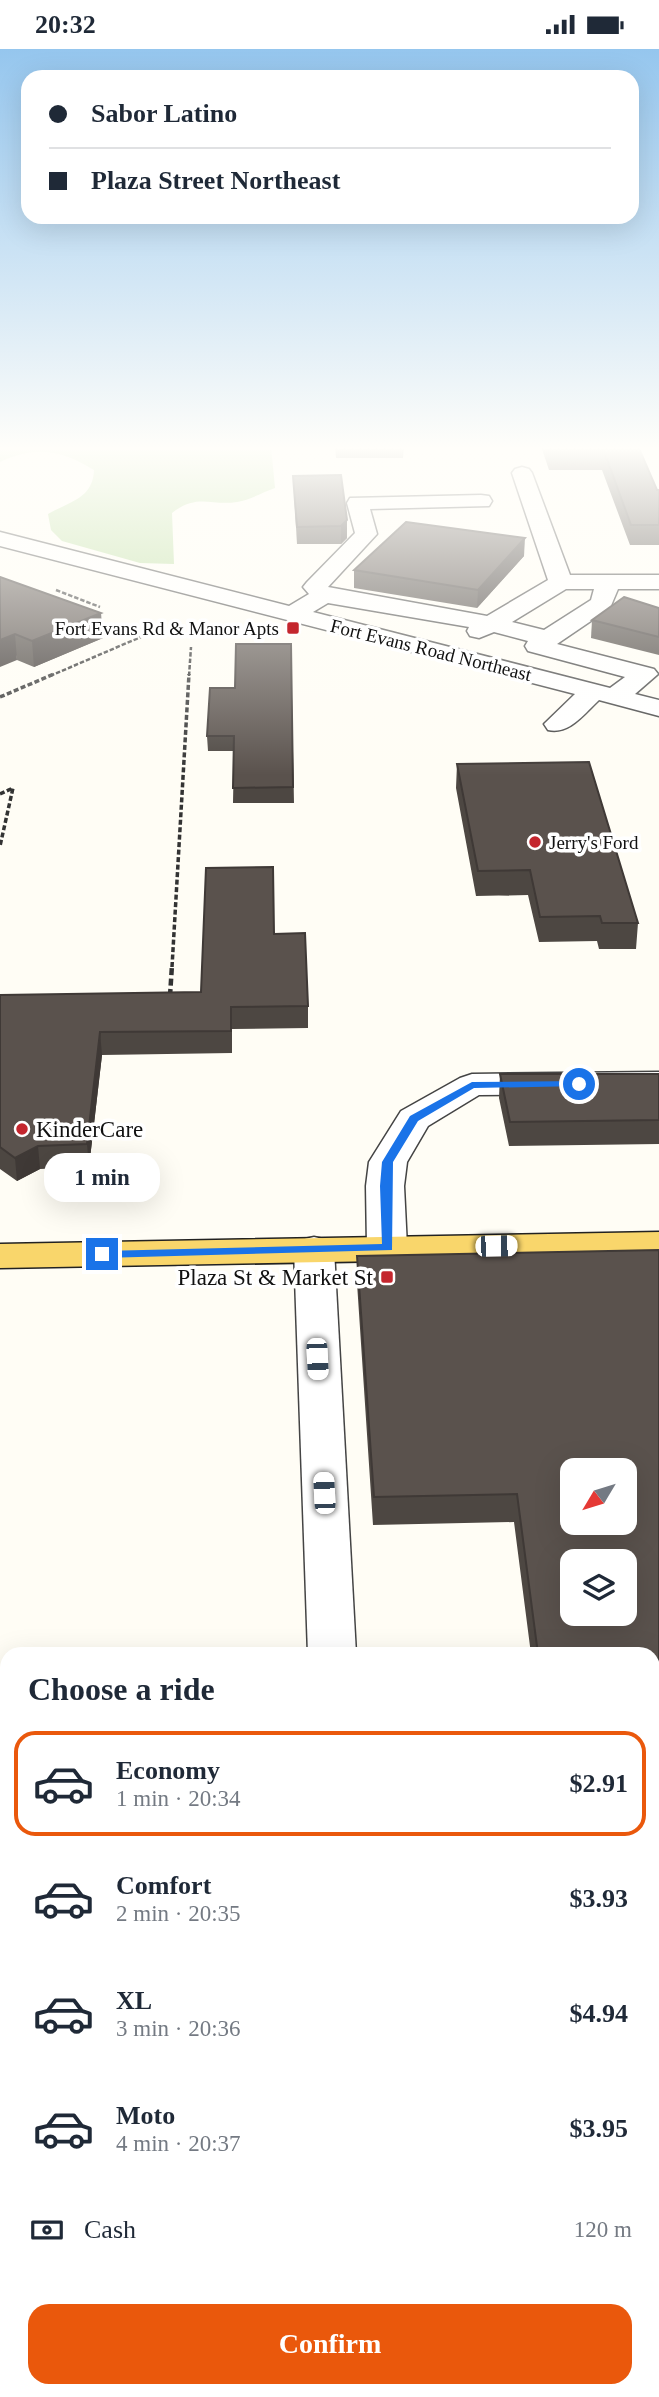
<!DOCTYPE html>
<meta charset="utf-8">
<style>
:root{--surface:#fff;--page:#f2f2f3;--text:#1f2937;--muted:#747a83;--line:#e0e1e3;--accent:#ea580c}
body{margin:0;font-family:"Times New Roman",serif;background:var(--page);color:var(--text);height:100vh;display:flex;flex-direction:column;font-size:26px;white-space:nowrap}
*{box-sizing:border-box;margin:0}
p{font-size:23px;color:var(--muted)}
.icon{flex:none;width:38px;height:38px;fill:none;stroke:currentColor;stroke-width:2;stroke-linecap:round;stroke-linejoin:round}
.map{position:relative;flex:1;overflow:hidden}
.panel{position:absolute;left:0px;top:1598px;width:660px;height:751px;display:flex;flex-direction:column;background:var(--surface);border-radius:21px 21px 0 0;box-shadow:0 7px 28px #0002}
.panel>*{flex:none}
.hud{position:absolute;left:21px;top:21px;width:618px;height:154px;border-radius:21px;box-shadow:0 7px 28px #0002;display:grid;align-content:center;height:154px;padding:0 28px;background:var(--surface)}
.needle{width:46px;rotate:232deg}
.tools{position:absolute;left:560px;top:1409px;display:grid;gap:14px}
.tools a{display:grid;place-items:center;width:77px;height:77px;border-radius:14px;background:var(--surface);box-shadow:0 7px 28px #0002;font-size:35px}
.end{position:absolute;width:32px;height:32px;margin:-16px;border:9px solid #1a73e8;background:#fff;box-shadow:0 0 0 4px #fff}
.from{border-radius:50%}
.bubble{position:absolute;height:49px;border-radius:21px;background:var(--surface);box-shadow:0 7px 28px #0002;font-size:23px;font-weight:700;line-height:49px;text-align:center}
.car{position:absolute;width:21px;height:42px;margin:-21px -10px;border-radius:9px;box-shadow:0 0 5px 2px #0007;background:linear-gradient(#fff 24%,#345 0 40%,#fff 0 76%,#345 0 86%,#fff 0)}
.hud b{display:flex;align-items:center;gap:24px;height:66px;font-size:26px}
.hud b+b{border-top:2px solid var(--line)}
.hud i{width:18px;height:18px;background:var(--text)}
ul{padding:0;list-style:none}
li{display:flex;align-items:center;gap:21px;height:105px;margin:0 14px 10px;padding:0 14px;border:4px solid transparent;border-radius:21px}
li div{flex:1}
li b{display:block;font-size:26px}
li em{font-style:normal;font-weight:700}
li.active{border-color:var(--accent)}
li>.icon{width:63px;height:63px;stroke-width:1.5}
h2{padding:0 28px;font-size:32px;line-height:84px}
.pay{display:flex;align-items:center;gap:18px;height:77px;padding:0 28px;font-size:26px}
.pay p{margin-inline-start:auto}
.cta{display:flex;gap:14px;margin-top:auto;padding:14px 28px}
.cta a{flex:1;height:80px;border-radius:21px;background:var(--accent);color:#fff;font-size:28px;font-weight:700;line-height:80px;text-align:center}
.status{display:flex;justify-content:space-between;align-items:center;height:49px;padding:0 35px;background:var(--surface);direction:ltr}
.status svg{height:19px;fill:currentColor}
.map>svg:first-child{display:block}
.forest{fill:#b9dc9c}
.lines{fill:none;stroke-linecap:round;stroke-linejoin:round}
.minor-casing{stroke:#444;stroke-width:3}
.major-casing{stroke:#222;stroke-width:3}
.path-far2{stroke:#333;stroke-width:2.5;stroke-dasharray:4.5 2;stroke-linecap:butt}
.path-far1{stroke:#333;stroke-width:3.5;stroke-dasharray:5 2.5;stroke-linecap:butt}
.path{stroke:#333;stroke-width:4.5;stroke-dasharray:7 3.5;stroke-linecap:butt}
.minor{fill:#fff;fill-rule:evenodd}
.major{fill:#f9d66b;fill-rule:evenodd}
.wall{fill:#4d4742}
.shaded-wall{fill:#3f3936}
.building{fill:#5a524d;stroke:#3f3936;stroke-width:2;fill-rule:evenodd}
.route{fill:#1a73e8}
.poi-dot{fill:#c4262e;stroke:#fff;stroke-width:2.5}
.labels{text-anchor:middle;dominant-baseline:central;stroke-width:7;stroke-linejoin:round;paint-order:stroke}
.far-poi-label{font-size:19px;fill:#111;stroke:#fff;text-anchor:end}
.far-street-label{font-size:19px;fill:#111;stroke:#fff}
.poi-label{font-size:23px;fill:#111;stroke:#fff;text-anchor:start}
</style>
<div class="status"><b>20:32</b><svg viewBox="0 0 49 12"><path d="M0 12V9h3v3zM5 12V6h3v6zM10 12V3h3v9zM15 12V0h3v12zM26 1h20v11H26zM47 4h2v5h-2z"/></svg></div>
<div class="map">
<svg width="659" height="2348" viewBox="0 0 659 2348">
<rect width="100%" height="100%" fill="#fffdf5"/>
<path class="forest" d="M 0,397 L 271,397 L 275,439 C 263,443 250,451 237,453 C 211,457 197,444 172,464 L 174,515 L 140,514 L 62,492 L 51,481 L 48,465 C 71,452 93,449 94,421 C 62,401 35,396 0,413 Z"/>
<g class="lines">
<defs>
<g id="minor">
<path d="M 522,418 L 529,420 L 532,424 L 570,526 L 659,526 L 659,540 L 618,540 L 610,559 L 557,595 L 654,620 L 658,625 L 635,645 L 659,651 L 659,667 L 599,651 C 584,665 569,686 548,681 L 544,675 L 575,645 L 0,497 L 0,483 L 289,557 L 309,545 L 303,538 L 307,533 L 355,484 L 347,454 L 350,449 L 481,446 L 489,447 L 492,452 L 489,457 L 370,460 L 377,485 L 328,538 L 487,567 L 548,531 L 512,424 L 515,420 ZM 566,540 L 594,540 L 591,551 L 544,581 L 512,573 ZM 328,554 L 469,578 L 467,582 L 470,587 L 479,589 L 494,583 L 528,592 L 525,597 L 528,602 L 625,628 L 610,639 L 313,563 Z"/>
<polygon points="659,1023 659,1045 479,1046 428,1077 407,1113 404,1137 407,1198 401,1207 387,1210 373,1207 367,1198 366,1137 369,1113 401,1062 460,1029 472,1025"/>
<polygon points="314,1188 328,1191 334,1200 356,1605 308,1605 294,1200 300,1191"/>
<rect x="0" y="1660" width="7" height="40"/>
<rect x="653" y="2005" width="6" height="56"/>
<rect x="342" y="2342" width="66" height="6"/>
</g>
<polygon id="major" points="659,1183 659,1207 0,1219 0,1195"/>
</defs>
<use href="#minor" class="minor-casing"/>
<use href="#major" class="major-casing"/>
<g class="path-far2">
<polyline points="56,541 100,558"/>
<polyline points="97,576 143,587"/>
<polyline points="50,627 143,587"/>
<polyline points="189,627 191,598"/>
</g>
<g class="path-far1">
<polyline points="0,648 54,625"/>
<polyline points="0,745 13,739 0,797"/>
<polyline points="172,918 189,625"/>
</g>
<polyline class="path" points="170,947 172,916"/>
<use href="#minor" class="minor"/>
<use href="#major" class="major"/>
</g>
<g class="wall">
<polygon points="335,397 404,397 403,409 336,409"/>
<polygon points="541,397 638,397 657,441 659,441 659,496 630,496 602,421 549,421"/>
<polygon points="293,427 347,471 347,489 341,495 297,495"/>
<polygon points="524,507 477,559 354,539 354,521"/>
<polygon points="0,528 103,589 34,618 17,611"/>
<polygon points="659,559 659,606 591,589 592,571"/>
<polygon points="291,595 294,754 233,754 234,702 208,702 207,687 235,639"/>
<polygon points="457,715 638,874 636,900 599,900 597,892 539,893 528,846 476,847 456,739"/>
<polygon points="274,885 308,957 308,979 232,980 232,1004 102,1006 89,1118 40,1120 17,1132 0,1120 0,946 201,943"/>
<polygon points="500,1025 659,1025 659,1095 509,1097 499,1049"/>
<polygon points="659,1201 659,1963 653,1963 653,1605 531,1605 514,1473 373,1476 357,1234 357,1207"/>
</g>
<g class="shaded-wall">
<polygon points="347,471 347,489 341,495 341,477"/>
<polygon points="525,489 524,507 477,559 478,541"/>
<polygon points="101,564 103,589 34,618 32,592"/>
<polygon points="15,585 17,611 0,618 0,591"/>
<polygon points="100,983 102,1006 89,1118 87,1095"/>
<polygon points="38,1097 40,1120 17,1132 15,1109"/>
</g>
<g class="building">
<polygon points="548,397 638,397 657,441 659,441 659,476 631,476 604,402 550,403"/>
<polygon points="341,426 347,471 341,477 297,478 293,427"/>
<polygon points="406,473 525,489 478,541 354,521"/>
<polygon points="0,528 101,564 32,592 15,585 0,591"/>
<polygon points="624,548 659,559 659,588 592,571"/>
<polygon points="236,595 291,595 293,738 233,739 234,687 207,687 210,639 235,639"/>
<polygon points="589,713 638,874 602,874 600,867 540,868 530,821 478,822 457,715"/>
<polygon points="273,818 274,885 305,884 308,957 231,958 231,982 100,983 87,1095 38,1097 15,1109 0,1098 0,946 201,943 206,819"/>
<polygon points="500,1025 659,1025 659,1071 510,1073"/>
<path d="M 659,1201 L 659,1935 L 653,1935 L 653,1605 L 538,1605 L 517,1445 L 374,1448 L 357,1207 ZM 572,1421 L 625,1421 L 625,1474 L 572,1474 ZM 572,1512 L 625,1512 L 625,1564 L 572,1564 Z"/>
<polygon points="7,2138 7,2342 327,2342 327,2348 0,2348 0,2223"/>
</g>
<linearGradient id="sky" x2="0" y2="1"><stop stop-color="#95c6ee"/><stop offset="0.55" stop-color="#fffefa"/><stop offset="1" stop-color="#fffefa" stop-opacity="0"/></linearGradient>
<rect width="659" height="726" fill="url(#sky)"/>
<polygon class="route" points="579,1032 583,1033 583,1037 474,1039 418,1072 393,1113 392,1201 102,1209 96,1205 102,1202 382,1195 380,1137 382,1113 410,1067 472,1033"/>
<g class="poi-dot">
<rect x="286" y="572" width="14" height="14" rx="3.5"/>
<circle cx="535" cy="793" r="7"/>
<circle cx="22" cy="1080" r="7"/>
<rect x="380" y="1221" width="14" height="14" rx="3.5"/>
</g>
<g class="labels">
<g class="far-poi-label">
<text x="279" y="579">Fort Evans Rd &amp; Manor Apts</text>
<text x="549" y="793" text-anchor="start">Jerry's Ford</text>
</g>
<g class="far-street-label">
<text transform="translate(431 601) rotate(14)">Fort Evans Road Northeast</text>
</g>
<g class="poi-label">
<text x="36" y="1080">KinderCare</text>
<text x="373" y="1228" text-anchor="end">Plaza St &amp; Market St</text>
</g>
</g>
</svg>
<div class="tools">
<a><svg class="needle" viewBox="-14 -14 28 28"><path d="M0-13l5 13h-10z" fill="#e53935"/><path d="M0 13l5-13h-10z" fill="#747a83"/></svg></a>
<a><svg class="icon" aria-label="layers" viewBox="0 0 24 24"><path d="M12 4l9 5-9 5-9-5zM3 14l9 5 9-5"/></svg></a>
</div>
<i class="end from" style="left:579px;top:1035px"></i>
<i class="end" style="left:102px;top:1205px"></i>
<div class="bubble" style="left:44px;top:1104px;width:116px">1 min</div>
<i class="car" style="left:496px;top:1197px;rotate:89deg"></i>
<i class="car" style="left:317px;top:1310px;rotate:177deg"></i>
<i class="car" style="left:324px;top:1444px;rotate:357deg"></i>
<div class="hud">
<b><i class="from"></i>Sabor Latino</b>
<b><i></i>Plaza Street Northeast</b>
</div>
<section class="panel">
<h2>Choose a ride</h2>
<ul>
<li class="active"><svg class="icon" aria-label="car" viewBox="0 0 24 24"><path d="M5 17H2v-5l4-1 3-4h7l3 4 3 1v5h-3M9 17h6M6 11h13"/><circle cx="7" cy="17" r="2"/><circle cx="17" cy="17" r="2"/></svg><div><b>Economy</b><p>1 min · 20:34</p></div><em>$2.91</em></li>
<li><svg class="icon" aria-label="car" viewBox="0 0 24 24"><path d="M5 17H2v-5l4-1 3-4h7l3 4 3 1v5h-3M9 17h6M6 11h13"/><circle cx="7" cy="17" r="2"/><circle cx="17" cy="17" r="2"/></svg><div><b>Comfort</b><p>2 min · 20:35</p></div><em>$3.93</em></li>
<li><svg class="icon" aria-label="car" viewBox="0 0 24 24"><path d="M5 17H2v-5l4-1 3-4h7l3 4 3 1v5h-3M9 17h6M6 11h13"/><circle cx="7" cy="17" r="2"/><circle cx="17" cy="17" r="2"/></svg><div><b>XL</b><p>3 min · 20:36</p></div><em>$4.94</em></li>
<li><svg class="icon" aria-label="car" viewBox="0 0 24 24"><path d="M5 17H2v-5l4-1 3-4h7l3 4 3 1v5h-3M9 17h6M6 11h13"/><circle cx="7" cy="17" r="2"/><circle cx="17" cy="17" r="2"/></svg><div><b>Moto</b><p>4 min · 20:37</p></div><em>$3.95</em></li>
</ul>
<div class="pay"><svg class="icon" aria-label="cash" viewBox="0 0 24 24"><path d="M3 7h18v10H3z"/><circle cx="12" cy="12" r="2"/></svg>Cash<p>120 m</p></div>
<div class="cta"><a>Confirm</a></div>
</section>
</div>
